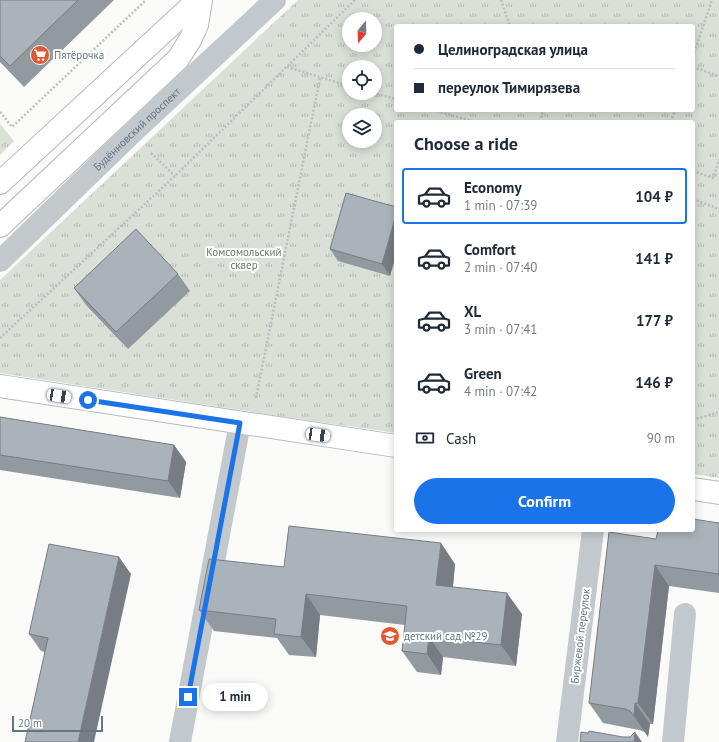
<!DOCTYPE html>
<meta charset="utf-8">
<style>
:root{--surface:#fff;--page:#f2f2f3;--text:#1f2937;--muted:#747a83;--line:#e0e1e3;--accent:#1a73e8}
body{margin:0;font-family:"PT Sans",sans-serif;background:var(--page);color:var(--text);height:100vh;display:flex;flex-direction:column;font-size:15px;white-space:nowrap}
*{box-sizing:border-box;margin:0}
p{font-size:13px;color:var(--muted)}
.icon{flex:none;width:22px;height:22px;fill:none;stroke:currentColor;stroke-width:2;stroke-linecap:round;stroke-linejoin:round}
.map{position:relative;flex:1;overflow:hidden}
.sheet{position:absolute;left:394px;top:120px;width:301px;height:412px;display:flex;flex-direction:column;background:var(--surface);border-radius:4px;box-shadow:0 2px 10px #0003}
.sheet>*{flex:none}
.guide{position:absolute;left:394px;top:24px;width:301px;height:88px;border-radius:4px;box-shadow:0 2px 10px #0003;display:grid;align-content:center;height:88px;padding:0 20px;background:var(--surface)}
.needle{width:26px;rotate:199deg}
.fabs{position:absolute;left:342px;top:12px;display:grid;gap:8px}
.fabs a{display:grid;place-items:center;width:40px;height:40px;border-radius:50%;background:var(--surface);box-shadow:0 2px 10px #0003;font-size:20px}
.scale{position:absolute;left:12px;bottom:10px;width:91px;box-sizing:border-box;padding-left:4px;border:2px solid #657683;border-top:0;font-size:11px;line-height:14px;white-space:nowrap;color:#657683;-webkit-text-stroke:3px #fff;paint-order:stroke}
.end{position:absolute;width:18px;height:18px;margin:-9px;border:5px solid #1a73e8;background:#fff;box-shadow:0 0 0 2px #fff}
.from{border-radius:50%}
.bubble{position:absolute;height:28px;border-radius:14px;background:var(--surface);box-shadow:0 2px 10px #0003;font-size:13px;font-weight:600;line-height:28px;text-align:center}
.car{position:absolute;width:12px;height:24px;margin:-12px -6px;border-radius:5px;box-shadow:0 0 3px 1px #0007;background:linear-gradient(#fff 24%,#345 0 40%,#fff 0 76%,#345 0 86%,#fff 0)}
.guide b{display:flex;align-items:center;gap:14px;height:38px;font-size:15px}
.guide b+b{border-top:1px solid var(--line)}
.guide i{width:10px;height:10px;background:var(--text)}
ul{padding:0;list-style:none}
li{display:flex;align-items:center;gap:12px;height:56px;margin:0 8px 6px;padding:0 12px;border:2px solid transparent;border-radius:4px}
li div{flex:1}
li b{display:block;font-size:15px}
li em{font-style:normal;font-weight:600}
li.on{border-color:var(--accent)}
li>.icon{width:36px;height:36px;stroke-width:1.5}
h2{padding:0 20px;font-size:18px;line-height:48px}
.pay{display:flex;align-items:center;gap:10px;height:44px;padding:0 20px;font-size:15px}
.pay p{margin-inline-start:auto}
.action{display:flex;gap:8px;margin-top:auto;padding:8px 20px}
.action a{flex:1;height:46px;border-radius:24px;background:var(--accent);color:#fff;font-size:16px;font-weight:600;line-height:46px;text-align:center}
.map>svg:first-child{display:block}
.park{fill:url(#park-tufts);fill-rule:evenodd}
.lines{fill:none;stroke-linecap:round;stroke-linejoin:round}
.major-casing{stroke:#b5babe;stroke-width:24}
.path{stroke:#bbbfc2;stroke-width:2.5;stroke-dasharray:2 2;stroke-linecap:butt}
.minor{stroke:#c3c8cc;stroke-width:22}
.major{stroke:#fff;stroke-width:22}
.wall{fill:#929a9f}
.shaded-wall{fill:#777d82}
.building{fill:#aab3b9;stroke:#777d82}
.route{stroke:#1a73e8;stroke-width:5}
.labels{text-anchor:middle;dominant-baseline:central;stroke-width:4;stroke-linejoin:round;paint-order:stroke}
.poi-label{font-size:11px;fill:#657683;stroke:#fff;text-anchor:start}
.street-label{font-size:11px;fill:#657683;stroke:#fff}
.park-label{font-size:11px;fill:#687a64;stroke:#fff}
</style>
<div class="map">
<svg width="719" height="742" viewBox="0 0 719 742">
<defs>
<pattern id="park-tufts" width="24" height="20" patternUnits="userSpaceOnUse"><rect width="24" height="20" fill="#dadfd7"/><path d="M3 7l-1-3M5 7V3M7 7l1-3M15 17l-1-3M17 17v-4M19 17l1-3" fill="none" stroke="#b4b9b4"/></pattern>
</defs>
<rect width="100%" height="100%" fill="#fafaf8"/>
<g class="park">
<path d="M 298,0 L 719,0 L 719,478 L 693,474 L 693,122 L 396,122 L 396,433 L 285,417 L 0,373 L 0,280 ZM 349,19 L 375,19 L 375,45 L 349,45 ZM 396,26 L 693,26 L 693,110 L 396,110 ZM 349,67 L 375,67 L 375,93 L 349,93 ZM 349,115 L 375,115 L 375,141 L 349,141 Z"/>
<polygon points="0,124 14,141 0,155"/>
</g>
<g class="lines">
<defs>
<g id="major">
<polyline points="0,183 198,0"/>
<polyline points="0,226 178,59 190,40 197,25 201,0"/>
<polyline points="0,386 396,446"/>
<polyline points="693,489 719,493"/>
</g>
</defs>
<use href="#major" class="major-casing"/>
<g class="path">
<polyline points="501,0 510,26"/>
<polyline points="693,56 712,0"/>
<polyline points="287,67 349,86"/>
<polyline points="693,67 719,76"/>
<polyline points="373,93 396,99"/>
<polyline points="433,110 475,122"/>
<polyline points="0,112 12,127 146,0"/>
<polyline points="540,122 542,113 541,110"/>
<polyline points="671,122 675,110"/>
<polyline points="151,153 175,176"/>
<polyline points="693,171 713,178 719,160"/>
<polyline points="693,199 719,209"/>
<polyline points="0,338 175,176 355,0"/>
<polyline points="256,398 320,78"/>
<polyline points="693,420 719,412"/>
</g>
<g class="minor">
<path id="s1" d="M 0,261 L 132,133 L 275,0"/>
<polyline points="180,742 240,423"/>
<polyline points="567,742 593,530"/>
<polyline points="673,742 685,614"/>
</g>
<use href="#major" class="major"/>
</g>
<g class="wall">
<polygon points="0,0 114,0 24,87 0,62"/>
<polygon points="346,193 390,276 338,261 330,249"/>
<polygon points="178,274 190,291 128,349 86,305 74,288"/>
<polygon points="0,417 174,445 186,462 180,498 0,470"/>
<polygon points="719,523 719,593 669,586 653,724 650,724 648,737 645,732 639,730 603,723 589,703 656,539"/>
<polygon points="455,564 453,587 522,614 516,666 443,657 441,675 417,672 402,651 405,625 320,615 316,657 289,655 277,638 214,631 199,610 284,567"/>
<polygon points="131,574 45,652 41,651 29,634"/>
</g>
<g class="shaded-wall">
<polygon points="396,215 396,256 390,276 382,264"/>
<polygon points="174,445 186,462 180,498 168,481"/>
<polygon points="441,543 455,564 451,606 436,585"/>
<polygon points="119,557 131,574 94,742 78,742"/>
<polygon points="655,565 669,586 653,724 638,703"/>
<polygon points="507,593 522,614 516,666 501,645"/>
<polygon points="306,594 320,615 316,657 301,637"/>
<polygon points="429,637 443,657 441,675 427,654"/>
<polygon points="635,703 650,724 648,737 634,716"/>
<polygon points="635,732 642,742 634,742"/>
</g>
<g class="building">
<polygon points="0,0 78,0 10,66 0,56"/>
<polygon points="346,193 396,207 396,215 382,264 330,249"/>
<polygon points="136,229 178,274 116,332 74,288"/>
<polygon points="0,417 174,445 168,481 0,455"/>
<polygon points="693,519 719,523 719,574 655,565 638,703 635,703 634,716 630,711 625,709 589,703 609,532 656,539 658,530 693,530"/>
<polygon points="289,526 441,543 436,585 507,593 501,645 429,637 427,654 402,651 407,606 306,594 301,637 274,634 276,619 199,610 209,559 284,567"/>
<polygon points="49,544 119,557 78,742 25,742 48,638 29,634"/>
<polygon points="589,731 623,737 630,737 635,732 634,742 580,742 581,732 588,733"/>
</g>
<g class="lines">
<polyline class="route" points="88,400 240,423 188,697"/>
</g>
<defs>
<symbol id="supermarket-disc" viewBox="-11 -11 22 22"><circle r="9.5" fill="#e4572e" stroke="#fff"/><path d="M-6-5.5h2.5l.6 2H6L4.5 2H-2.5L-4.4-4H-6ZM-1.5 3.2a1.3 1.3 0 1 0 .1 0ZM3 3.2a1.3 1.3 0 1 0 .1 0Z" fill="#fff"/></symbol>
<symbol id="school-disc" viewBox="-11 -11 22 22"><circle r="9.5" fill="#e4572e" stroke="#fff"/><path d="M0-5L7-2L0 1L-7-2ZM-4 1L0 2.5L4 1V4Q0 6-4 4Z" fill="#fff"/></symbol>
</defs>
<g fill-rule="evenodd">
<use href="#supermarket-disc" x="29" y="44" width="22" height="22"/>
<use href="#school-disc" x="379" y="625" width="22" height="22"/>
</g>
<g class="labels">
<g class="poi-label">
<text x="54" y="55">Пятёрочка</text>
<text x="404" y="636">детский сад №29</text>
</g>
<g class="street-label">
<text stroke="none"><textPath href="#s1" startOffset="190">Будённовский проспект</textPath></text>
<text transform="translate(580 636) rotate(-83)">Биржевой переулок</text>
</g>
<g class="park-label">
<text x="244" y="252">Комсомольский<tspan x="244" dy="13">сквер</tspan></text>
</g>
</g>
</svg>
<div class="fabs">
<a><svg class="needle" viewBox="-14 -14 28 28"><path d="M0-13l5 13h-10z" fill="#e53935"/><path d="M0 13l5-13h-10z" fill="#747a83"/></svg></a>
<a><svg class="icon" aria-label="locate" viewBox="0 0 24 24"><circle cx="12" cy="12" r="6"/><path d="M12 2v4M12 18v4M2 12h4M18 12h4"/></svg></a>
<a><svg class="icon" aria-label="layers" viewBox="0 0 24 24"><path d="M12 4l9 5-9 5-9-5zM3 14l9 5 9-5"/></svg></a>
</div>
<div class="scale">20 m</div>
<i class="end from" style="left:88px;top:400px"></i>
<i class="end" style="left:188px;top:697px"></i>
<div class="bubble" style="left:202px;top:683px;width:66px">1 min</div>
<i class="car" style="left:59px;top:396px;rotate:99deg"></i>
<i class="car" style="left:318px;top:435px;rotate:98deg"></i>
<div class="guide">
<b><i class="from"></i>Целиноградская улица</b>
<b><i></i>переулок Тимирязева</b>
</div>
<section class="sheet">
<h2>Choose a ride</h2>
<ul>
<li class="on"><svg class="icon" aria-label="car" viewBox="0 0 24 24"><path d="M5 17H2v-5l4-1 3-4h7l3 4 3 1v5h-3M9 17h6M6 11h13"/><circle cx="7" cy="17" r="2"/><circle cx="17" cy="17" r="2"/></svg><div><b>Economy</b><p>1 min · 07:39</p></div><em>104 ₽</em></li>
<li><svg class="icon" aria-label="car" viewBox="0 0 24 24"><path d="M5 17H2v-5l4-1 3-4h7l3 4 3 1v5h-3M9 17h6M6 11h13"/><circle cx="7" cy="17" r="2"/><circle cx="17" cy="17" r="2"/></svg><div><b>Comfort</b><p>2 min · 07:40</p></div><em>141 ₽</em></li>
<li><svg class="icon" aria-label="car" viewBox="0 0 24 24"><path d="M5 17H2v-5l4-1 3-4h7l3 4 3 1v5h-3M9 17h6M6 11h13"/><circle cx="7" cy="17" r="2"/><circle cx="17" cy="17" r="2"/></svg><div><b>XL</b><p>3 min · 07:41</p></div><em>177 ₽</em></li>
<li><svg class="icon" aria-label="car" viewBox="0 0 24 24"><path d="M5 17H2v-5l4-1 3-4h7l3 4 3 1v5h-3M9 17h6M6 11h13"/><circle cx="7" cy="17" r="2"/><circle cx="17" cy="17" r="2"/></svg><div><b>Green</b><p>4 min · 07:42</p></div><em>146 ₽</em></li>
</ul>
<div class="pay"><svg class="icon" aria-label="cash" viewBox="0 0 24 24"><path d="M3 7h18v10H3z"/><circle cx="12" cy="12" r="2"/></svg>Cash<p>90 m</p></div>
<div class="action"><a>Confirm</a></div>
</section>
</div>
